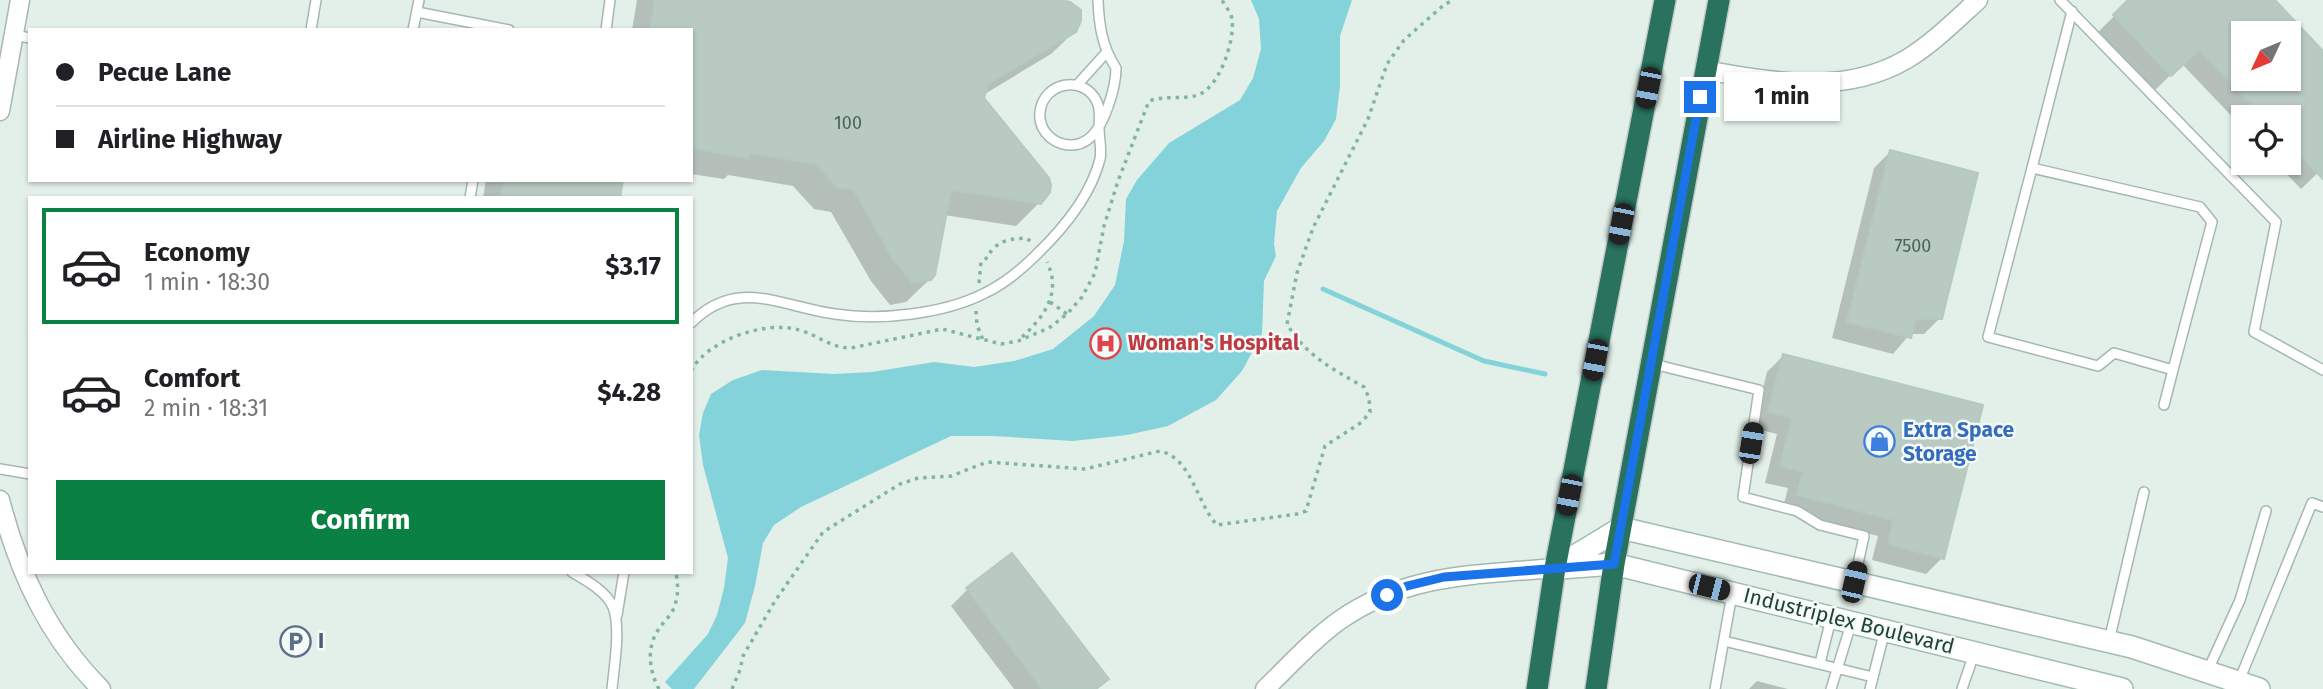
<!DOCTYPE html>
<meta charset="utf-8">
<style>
:root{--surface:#fff;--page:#f6f6f6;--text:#202124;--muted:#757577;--line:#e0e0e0;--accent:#0b8043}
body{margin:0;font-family:"Fira Sans",sans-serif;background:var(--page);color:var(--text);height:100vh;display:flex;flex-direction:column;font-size:26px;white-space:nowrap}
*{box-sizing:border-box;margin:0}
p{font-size:23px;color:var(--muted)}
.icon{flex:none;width:38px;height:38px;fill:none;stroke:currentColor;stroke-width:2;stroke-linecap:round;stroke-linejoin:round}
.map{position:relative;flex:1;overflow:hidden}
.sheet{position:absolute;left:28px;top:196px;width:665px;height:378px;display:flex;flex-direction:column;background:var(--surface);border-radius:0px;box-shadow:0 2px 5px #0004}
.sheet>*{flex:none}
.banner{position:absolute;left:28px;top:28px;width:665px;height:154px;border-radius:0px;box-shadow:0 2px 5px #0004;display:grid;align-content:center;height:154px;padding:0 28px;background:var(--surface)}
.needle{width:46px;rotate:226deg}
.controls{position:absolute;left:2231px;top:21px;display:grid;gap:14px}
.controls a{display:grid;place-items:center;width:70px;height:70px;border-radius:0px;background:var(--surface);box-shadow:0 2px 5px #0004;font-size:35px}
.end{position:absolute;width:32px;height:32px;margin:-16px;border:9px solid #1a73e8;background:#fff;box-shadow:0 0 0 4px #fff}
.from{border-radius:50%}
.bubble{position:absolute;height:49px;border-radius:0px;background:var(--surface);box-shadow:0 2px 5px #0004;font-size:23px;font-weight:700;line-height:49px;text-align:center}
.car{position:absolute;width:21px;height:42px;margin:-21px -10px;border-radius:9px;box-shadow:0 0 5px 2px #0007;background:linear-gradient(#222 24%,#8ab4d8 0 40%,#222 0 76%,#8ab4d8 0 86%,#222 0)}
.banner b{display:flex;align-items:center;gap:24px;height:66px;font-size:26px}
.banner b+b{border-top:2px solid var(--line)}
.banner i{width:18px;height:18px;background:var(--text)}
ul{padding:12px 0 0;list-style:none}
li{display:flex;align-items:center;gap:21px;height:116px;margin:0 14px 10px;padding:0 14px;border:4px solid transparent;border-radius:0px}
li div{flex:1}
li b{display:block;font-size:26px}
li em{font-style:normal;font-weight:700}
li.current{border-color:var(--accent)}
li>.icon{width:63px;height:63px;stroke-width:1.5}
.action{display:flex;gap:14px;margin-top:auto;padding:14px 28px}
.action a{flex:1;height:80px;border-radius:0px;background:var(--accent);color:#fff;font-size:28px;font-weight:700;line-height:80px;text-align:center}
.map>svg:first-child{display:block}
.water{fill:#85d3da}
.shadow{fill:#0003;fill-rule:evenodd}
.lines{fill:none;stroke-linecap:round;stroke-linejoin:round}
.stream{stroke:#85d3da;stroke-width:5}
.building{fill:#b8cac1;stroke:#b4c9bf;stroke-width:2;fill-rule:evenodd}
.lane-casing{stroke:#a5b8b0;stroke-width:12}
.street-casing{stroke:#a5b8b0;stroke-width:21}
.secondary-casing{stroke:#a0bcb0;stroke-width:24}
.highway-casing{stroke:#c1cac7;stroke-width:24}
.path{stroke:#80b6a1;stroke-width:3.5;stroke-dasharray:3.5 5;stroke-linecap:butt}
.lane{stroke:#fff;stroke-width:9}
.street{stroke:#fff;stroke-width:18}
.secondary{stroke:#fff;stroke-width:21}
.highway{stroke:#28725e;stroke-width:21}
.route{stroke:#1a73e8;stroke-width:9}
.labels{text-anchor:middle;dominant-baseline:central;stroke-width:5;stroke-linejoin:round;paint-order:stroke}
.number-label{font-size:18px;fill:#46645a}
.health-label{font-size:21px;font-weight:bold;fill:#be3a42;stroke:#f4faf7;text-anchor:start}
.shop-label{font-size:21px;font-weight:bold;fill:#366cbe;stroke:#f4faf7;text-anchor:start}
.street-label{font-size:21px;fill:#204237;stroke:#f4faf7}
.service-label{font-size:21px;font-weight:bold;fill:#4e5e75;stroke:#f4faf7;text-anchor:start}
</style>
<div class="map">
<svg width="2323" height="689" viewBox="0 0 2323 689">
<rect width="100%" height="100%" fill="#e3efe9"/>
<polygon class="water" points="1251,0 1352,0 1340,36 1340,86 1336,119 1324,141 1301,168 1277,211 1274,244 1276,256 1264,281 1262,334 1242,371 1216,400 1168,426 1127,435 1073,441 994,436 951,436 801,507 774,525 763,543 755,586 745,623 694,689 672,689 665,682 708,634 717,615 724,588 728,558 703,465 699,435 703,413 711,394 733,380 762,370 834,374 872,372 934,362 974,367 1014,361 1053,349 1094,316 1115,285 1124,241 1126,199 1137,180 1169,143 1240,100 1253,78 1261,49 1259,19"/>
<g class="shadow">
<polygon points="637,0 1049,0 1075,31 1051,54 983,95 982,98 1039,203 1016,226 944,215 930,279 906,302 890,305 871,281 831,212 814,209 793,186 728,175 724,179 691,174 691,30 632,30"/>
<path d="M 2131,0 L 2272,0 L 2323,53 L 2323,168 L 2301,189 L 2276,163 L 2289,163 L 2289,117 L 2244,117 L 2244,129 L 2182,64 L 2154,91 L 2098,32 ZM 2244,33 L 2289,33 L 2289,79 L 2244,79 Z"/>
<polygon points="1890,152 1940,318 1924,334 1910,334 1893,354 1832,338 1874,168"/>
<polygon points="486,180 621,180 618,198 483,198"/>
<polygon points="1783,356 1942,558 1926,574 1872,560 1878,536 1782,512 1788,488 1765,483 1777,434 1753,428 1767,372"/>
<polygon points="1012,556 1107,679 1097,689 1014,689 951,606 967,590"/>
<polygon points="1757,681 1788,689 1749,689"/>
</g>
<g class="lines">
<polyline class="stream" points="1323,289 1484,361 1545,374"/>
</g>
<g class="building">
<polygon points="655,0 1059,0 1070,2 1081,10 1081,21 1076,32 988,84 984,98 1049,178 1051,185 1050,192 1041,204 951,190 935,275 931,280 913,283 893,259 854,190 837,187 816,164 749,153 748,158 691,148 691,30 650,30"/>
<path d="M 2128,0 L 2275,0 L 2323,51 L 2323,179 L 2289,144 L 2289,117 L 2264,117 L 2199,50 L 2171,76 L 2113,15 ZM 2244,33 L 2289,33 L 2289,79 L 2244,79 Z"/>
<polygon points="1890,150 1978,173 1942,319 1916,319 1911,338 1847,322"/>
<polygon points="504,180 623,180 620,198 501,198"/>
<polygon points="1783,354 1983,405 1944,559 1888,544 1893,520 1797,495 1803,472 1780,466 1792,418 1768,412"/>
<polygon points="1012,553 1109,679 1096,689 1042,689 966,588"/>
</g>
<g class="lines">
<defs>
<g id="lane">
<polyline points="2060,0 2276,222 2254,332 2323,370"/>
<polyline points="417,12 509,30"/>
<polyline points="311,30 316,0"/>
<polyline points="413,30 419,0"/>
<polyline points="606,30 610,0"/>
<polyline points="14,35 30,38"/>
<polyline points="1077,85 1106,53"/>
<polyline points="2032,168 1988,337 2098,366 2114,353 2173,370 2212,222 2200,207 2032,168 2072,11"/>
<polyline points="470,198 473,180"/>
<path d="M 691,323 C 737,276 782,307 835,314 C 880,321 944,314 985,293 C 1004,284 1021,270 1036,255 C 1062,230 1091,195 1100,159 C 1102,150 1099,138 1099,128 C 1099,118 1101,111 1097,102 C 1084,74 1043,82 1040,112 C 1037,137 1067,154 1087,140 C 1104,129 1116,87 1116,68 C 1102,47 1099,25 1098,0"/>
<polyline points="1653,364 1759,390 1743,497 1797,511 1820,525 1864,536 1854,582"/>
<polyline points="2164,405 2173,370"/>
<polyline points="0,469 30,474"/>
<path d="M 572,572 C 586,580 607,592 613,607 C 621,628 614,667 612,689"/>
<polyline points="617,615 624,572"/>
<polyline points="1724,641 1873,677"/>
<polyline points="2109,641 2144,492"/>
<polyline points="1820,663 1831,619"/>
<polyline points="2208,670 2240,600 2266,511"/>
<polyline points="2239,681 2312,503 2323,507"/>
<polyline points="1715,689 1732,594"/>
<polyline points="1831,689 1851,624"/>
<polyline points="1870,689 1885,630"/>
<polyline points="1962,689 1974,654"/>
</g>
<g id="street">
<path d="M 1705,70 C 1772,82 1844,96 1907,59 C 1933,43 1955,21 1978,0"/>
<polyline points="0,111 20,0"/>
<path d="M 0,500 C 19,573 48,636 101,689"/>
<path d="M 1265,689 C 1289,666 1313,639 1340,620 C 1408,573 1476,575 1555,568"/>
</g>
<g id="secondary">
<polyline points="1555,568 1621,528 2132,647 2259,689"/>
<polyline points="1560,568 1614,564 2122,689"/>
</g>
<g id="highway">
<polyline points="1537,689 1555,568 1665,0"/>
<polyline points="1596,689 1614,564 1719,0"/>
</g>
</defs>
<use href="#lane" class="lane-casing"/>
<use href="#street" class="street-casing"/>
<use href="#secondary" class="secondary-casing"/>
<use href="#highway" class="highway-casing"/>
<g class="path">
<path d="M 979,283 L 981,262 C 989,258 987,255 993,249 C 1002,239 1014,239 1026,238 L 1032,242"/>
<polyline points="1050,302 1067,314"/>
<polyline points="976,311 977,325 983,340"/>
<path d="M 1022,337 C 1044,317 1062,293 1047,262"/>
<path d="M 691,371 C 707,340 766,320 799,330 C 818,335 830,348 851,348 L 942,329 L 1001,344 L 1018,341 L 1049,328 L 1067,314 L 1082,297 L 1095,273 L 1104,226 L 1118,181 L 1149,101 C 1165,95 1182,100 1198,95 C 1220,87 1235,40 1232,19 C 1231,12 1225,6 1222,0"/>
<path d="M 659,689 C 650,673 646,649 657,632 C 661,624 669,618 673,610 C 679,597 678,585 676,572"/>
<path d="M 732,689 L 740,670 L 743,656 L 775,601 L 823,532 L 900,484 L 918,478 L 951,476 L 987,462 L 1085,469 L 1160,451 C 1192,458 1197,504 1217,525 L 1297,514 L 1306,511 L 1325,446 L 1362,422 L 1370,412 L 1369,398 L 1364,387 C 1334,370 1305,355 1287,324 L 1297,273 L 1313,228 L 1368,119 L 1387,64 L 1404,40 L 1445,4 L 1454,0"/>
</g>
<use href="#lane" class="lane"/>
<use href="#street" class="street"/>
<use href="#secondary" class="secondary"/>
<use href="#highway" class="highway"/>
</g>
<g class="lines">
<polyline class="route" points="1387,595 1407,586 1444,577 1614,564 1700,97"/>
</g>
<defs>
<symbol id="hospital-ring" viewBox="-11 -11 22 22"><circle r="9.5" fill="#f4faf7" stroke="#e0444e" stroke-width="1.5"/><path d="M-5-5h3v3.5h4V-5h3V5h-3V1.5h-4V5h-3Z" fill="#e0444e"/></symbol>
<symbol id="shop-ring" viewBox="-11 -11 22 22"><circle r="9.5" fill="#f4faf7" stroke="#3f7fe0" stroke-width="1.5"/><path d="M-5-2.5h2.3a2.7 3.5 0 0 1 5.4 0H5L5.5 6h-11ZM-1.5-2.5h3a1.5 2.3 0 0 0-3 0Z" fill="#3f7fe0"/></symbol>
<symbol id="parking-ring" viewBox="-11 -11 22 22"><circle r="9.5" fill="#f4faf7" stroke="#5c6f8a" stroke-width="1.5"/><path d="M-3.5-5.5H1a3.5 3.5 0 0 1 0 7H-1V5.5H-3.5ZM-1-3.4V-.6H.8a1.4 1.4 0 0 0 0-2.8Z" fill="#5c6f8a"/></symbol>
</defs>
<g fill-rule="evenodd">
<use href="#hospital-ring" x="1088" y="326" width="35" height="35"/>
<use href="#shop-ring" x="1862" y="424" width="35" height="35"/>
<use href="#parking-ring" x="278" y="624" width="35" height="35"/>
</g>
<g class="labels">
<g class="number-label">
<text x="848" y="123">100</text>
<text x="1913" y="246">7500</text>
</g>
<g class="health-label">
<text x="1128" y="343">Woman's Hospital</text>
</g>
<g class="shop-label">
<text x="1903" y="430">Extra Space<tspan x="1903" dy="24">Storage</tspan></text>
</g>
<g class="street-label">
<text transform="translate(1849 621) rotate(14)">Industriplex Boulevard</text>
</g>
<g class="service-label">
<text x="318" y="641">I</text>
</g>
</g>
</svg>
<div class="controls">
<a><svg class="needle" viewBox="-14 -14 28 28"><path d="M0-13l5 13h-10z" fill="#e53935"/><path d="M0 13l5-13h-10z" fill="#757577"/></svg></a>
<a><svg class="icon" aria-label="locate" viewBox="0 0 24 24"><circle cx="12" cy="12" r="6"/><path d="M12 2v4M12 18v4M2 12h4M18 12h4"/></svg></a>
</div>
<i class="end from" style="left:1387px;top:595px"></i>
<i class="end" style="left:1700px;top:97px"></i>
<div class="bubble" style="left:1724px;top:72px;width:116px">1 min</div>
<i class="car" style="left:1648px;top:88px;rotate:191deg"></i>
<i class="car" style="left:1621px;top:224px;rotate:191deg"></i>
<i class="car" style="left:1595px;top:360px;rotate:191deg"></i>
<i class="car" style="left:1751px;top:443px;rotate:9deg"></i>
<i class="car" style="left:1569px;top:495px;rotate:191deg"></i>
<i class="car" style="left:1854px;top:582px;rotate:13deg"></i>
<i class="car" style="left:1709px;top:587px;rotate:104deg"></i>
<div class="banner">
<b><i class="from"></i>Pecue Lane</b>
<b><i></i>Airline Highway</b>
</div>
<section class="sheet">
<ul>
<li class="current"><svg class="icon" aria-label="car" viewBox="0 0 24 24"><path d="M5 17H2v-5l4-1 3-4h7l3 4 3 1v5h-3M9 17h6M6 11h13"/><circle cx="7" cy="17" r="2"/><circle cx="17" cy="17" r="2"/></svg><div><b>Economy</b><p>1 min · 18:30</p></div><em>$3.17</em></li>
<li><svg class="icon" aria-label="car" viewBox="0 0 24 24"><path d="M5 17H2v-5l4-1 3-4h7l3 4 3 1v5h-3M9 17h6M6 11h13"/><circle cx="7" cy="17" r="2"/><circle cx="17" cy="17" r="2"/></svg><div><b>Comfort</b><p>2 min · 18:31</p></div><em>$4.28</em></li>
</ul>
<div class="action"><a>Confirm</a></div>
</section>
</div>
